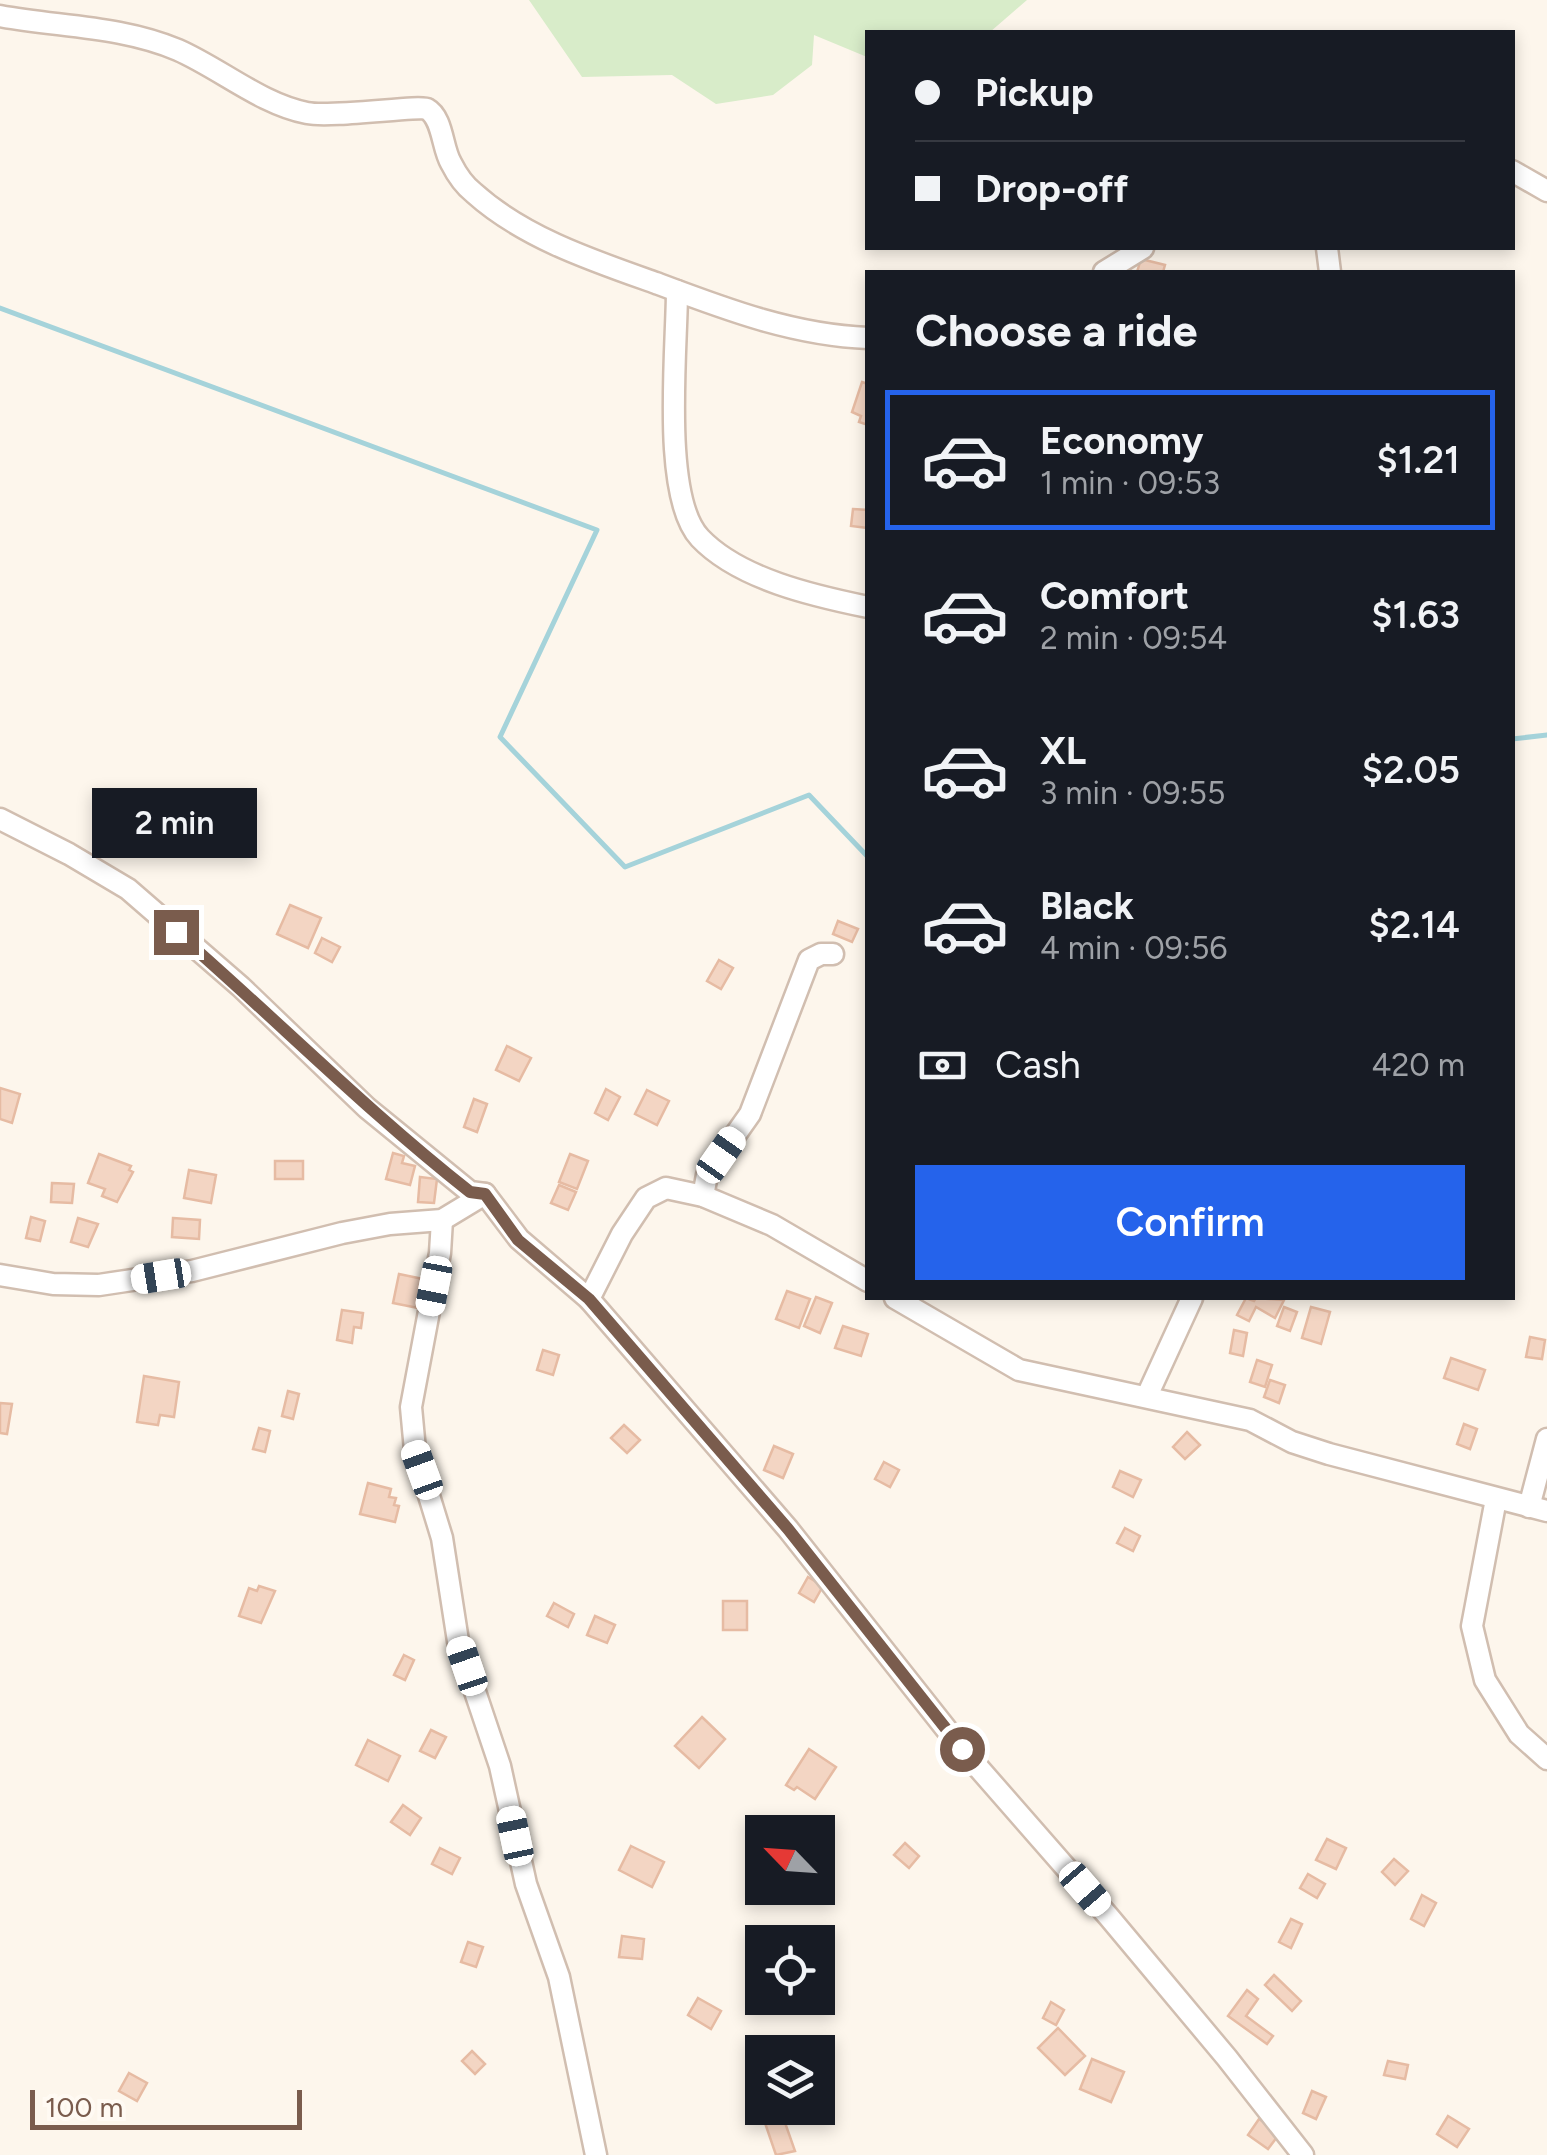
<!DOCTYPE html>
<meta charset="utf-8">
<style>
:root{--surface:#171b24;--page:#20242c;--text:#f1f3f6;--muted:#9ea1a6;--line:#363941;--accent:#2563eb}
body{margin:0;font-family:Figtree,sans-serif;background:var(--page);color:var(--text);height:100vh;display:flex;flex-direction:column;font-size:38px;white-space:nowrap}
*{box-sizing:border-box;margin:0}
p{font-size:32px;color:var(--muted)}
.icon{flex:none;width:55px;height:55px;fill:none;stroke:currentColor;stroke-width:2;stroke-linecap:round;stroke-linejoin:round}
.map{position:relative;flex:1;overflow:hidden}
.sheet{position:absolute;left:865px;top:270px;width:650px;height:1030px;display:flex;flex-direction:column;background:var(--surface);border-radius:0px;box-shadow:0 5px 15px #0003}
.sheet>*{flex:none}
.banner{position:absolute;left:865px;top:30px;width:650px;height:220px;border-radius:0px;box-shadow:0 5px 15px #0003;display:grid;align-content:center;height:220px;padding:0 50px;background:var(--surface)}
.needle{width:65px;rotate:295deg}
.buttons{position:absolute;left:745px;top:1815px;display:grid;gap:20px}
.buttons a{display:grid;place-items:center;width:90px;height:90px;border-radius:0px;background:var(--surface);box-shadow:0 5px 15px #0003;font-size:50px}
.scale{position:absolute;left:30px;bottom:25px;width:272px;box-sizing:border-box;padding-left:10px;border:5px solid #7a5c4d;border-top:0;font-size:28px;line-height:35px;white-space:nowrap;color:#7a5c4d;-webkit-text-stroke:8px #fffaf3;paint-order:stroke}
.end{position:absolute;width:45px;height:45px;margin:-22px;border:12px solid #7a5c4d;background:#fff;box-shadow:0 0 0 5px #fff}
.from{border-radius:50%}
.bubble{position:absolute;height:70px;border-radius:0px;background:var(--surface);box-shadow:0 5px 15px #0003;font-size:32px;font-weight:600;line-height:70px;text-align:center}
.car{position:absolute;width:30px;height:60px;margin:-30px -15px;border-radius:12px;box-shadow:0 0 8px 2px #0007;background:linear-gradient(#fff 24%,#345 0 40%,#fff 0 76%,#345 0 86%,#fff 0)}
.banner b{display:flex;align-items:center;gap:35px;height:95px;font-size:38px}
.banner b+b{border-top:2px solid var(--line)}
.banner i{width:25px;height:25px;background:var(--text)}
ul{padding:0;list-style:none}
li{display:flex;align-items:center;gap:30px;height:140px;margin:0 20px 15px;padding:0 30px;border:5px solid transparent;border-radius:0px}
li div{flex:1}
li b{display:block;font-size:38px}
li em{font-style:normal;font-weight:600}
li.current{border-color:var(--accent)}
li>.icon{width:90px;height:90px;stroke-width:1.5}
h2{padding:0 50px;font-size:45px;line-height:120px}
.pay{display:flex;align-items:center;gap:25px;height:110px;padding:0 50px;font-size:38px}
.pay p{margin-inline-start:auto}
.button{display:flex;gap:20px;margin-top:auto;padding:20px 50px}
.button a{flex:1;height:115px;border-radius:0px;background:var(--accent);color:#fff;font-size:40px;font-weight:600;line-height:115px;text-align:center}
.map>svg:first-child{display:block}
.green{fill:#d8ecc9}
.lines{fill:none;stroke-linecap:round;stroke-linejoin:round}
.stream{stroke:#a5d3da;stroke-width:5}
.building{fill:#f3d5c3;stroke:#e6bba3;stroke-width:2.5}
.minor-casing{stroke:#d1beb0;stroke-width:25}
.minor{stroke:#fff;stroke-width:20}
.route{stroke:#7a5c4d;stroke-width:12}
</style>
<div class="map">
<svg width="1547" height="2155" viewBox="0 0 1547 2155">
<rect width="100%" height="100%" fill="#fdf6ec"/>
<polygon class="green" points="529,0 1027,0 990,32 868,32 867,57 814,35 812,65 773,95 716,104 672,75 582,77"/>
<g class="lines">
<g class="stream">
<polyline points="0,308 597,530 500,737 625,867 809,795 868,857"/>
<polyline points="1512,739 1547,735"/>
</g>
</g>
<g class="building">
<polygon points="1141,259 1165,265 1163,272 1137,272"/>
<polygon points="862,382 868,384 868,425 859,422 861,416 852,412"/>
<polygon points="853,509 868,510 868,528 851,526"/>
<polygon points="290,905 321,918 308,948 277,934"/>
<polygon points="838,921 858,929 852,942 833,934"/>
<polygon points="322,938 340,947 332,962 315,953"/>
<polygon points="719,960 733,968 721,989 707,981"/>
<polygon points="507,1046 531,1058 519,1081 496,1070"/>
<polygon points="0,1088 20,1094 12,1123 0,1119"/>
<polygon points="606,1089 620,1097 608,1120 595,1113"/>
<polygon points="647,1090 669,1101 657,1125 635,1114"/>
<polygon points="474,1099 487,1104 477,1132 464,1127"/>
<polygon points="393,1153 404,1156 402,1163 415,1166 410,1185 386,1179"/>
<polygon points="99,1154 131,1166 129,1170 133,1172 117,1202 102,1196 105,1189 88,1183"/>
<polygon points="570,1154 588,1161 577,1189 559,1182"/>
<rect x="275" y="1161" width="28" height="18"/>
<polygon points="189,1170 216,1175 211,1203 184,1198"/>
<polygon points="420,1177 437,1179 434,1203 418,1202"/>
<polygon points="52,1183 74,1184 72,1203 51,1202"/>
<polygon points="559,1185 576,1192 568,1210 551,1203"/>
<polygon points="31,1217 45,1221 40,1241 26,1238"/>
<polygon points="78,1218 98,1224 88,1247 71,1242"/>
<polygon points="173,1218 200,1220 199,1239 172,1237"/>
<polygon points="399,1274 423,1279 418,1308 393,1303"/>
<polygon points="787,1291 810,1299 799,1328 776,1319"/>
<polygon points="816,1297 832,1303 820,1333 804,1326"/>
<polygon points="1246,1298 1254,1301 1256,1298 1284,1300 1275,1318 1256,1307 1249,1321 1237,1315"/>
<polygon points="1284,1307 1297,1312 1290,1331 1277,1326"/>
<polygon points="1311,1307 1330,1312 1321,1344 1302,1338"/>
<polygon points="342,1310 363,1313 361,1328 354,1327 352,1343 337,1340"/>
<polygon points="843,1326 868,1334 861,1356 835,1348"/>
<polygon points="1234,1330 1247,1333 1243,1356 1230,1353"/>
<polygon points="1530,1337 1545,1340 1542,1359 1526,1357"/>
<polygon points="543,1350 559,1355 553,1375 537,1370"/>
<polygon points="1451,1358 1485,1370 1478,1390 1444,1378"/>
<polygon points="1257,1360 1272,1365 1265,1387 1250,1382"/>
<polygon points="144,1376 179,1382 174,1417 160,1415 158,1425 137,1422"/>
<polygon points="1270,1380 1285,1385 1279,1403 1264,1397"/>
<polygon points="288,1391 299,1394 293,1419 282,1416"/>
<polygon points="0,1403 12,1404 7,1434 0,1433"/>
<polygon points="1464,1424 1477,1429 1470,1449 1457,1444"/>
<polygon points="624,1425 640,1440 627,1453 611,1438"/>
<polygon points="259,1428 270,1431 265,1452 253,1449"/>
<polygon points="1187,1432 1200,1445 1185,1459 1173,1447"/>
<polygon points="774,1446 793,1454 783,1478 764,1470"/>
<polygon points="884,1462 899,1470 890,1487 875,1479"/>
<polygon points="1120,1471 1141,1480 1133,1497 1113,1487"/>
<polygon points="368,1483 391,1489 389,1497 396,1498 394,1505 399,1506 395,1522 360,1514"/>
<polygon points="1125,1528 1140,1536 1133,1551 1117,1543"/>
<polygon points="808,1577 823,1586 814,1602 799,1593"/>
<polygon points="259,1586 275,1591 261,1623 239,1616 249,1588 257,1591"/>
<rect x="723" y="1601" width="24" height="29"/>
<polygon points="554,1603 574,1614 568,1627 547,1616"/>
<polygon points="595,1616 615,1625 607,1643 587,1635"/>
<polygon points="404,1655 414,1660 405,1680 394,1675"/>
<polygon points="702,1717 725,1739 699,1768 675,1746"/>
<polygon points="431,1730 446,1737 435,1758 420,1751"/>
<polygon points="368,1740 400,1756 388,1781 356,1765"/>
<polygon points="809,1749 836,1767 815,1799 797,1787 794,1790 786,1785"/>
<polygon points="403,1805 421,1818 410,1835 391,1822"/>
<polygon points="1327,1839 1346,1848 1336,1869 1316,1860"/>
<polygon points="905,1843 919,1856 909,1868 894,1855"/>
<polygon points="631,1846 664,1862 652,1887 619,1870"/>
<polygon points="440,1848 460,1858 452,1874 432,1864"/>
<polygon points="1394,1859 1408,1871 1395,1885 1382,1872"/>
<polygon points="1308,1874 1325,1884 1317,1898 1300,1888"/>
<polygon points="1422,1895 1436,1903 1424,1926 1411,1919"/>
<polygon points="1291,1919 1302,1924 1291,1948 1279,1942"/>
<polygon points="622,1936 644,1939 642,1959 619,1957"/>
<polygon points="468,1942 483,1947 476,1967 461,1962"/>
<polygon points="1274,1975 1301,2001 1292,2011 1265,1985"/>
<polygon points="1247,1990 1258,1999 1246,2016 1273,2036 1267,2044 1228,2016"/>
<polygon points="698,1998 721,2011 711,2029 688,2015"/>
<polygon points="1051,2002 1064,2010 1056,2025 1043,2018"/>
<polygon points="1058,2028 1085,2056 1065,2075 1038,2048"/>
<polygon points="472,2051 485,2064 475,2074 462,2061"/>
<polygon points="1092,2059 1124,2072 1111,2102 1080,2089"/>
<polygon points="1388,2061 1408,2065 1405,2079 1384,2075"/>
<polygon points="129,2073 147,2083 137,2101 119,2091"/>
<polygon points="1312,2091 1326,2097 1316,2119 1303,2113"/>
<polygon points="1448,2116 1469,2129 1457,2147 1437,2134"/>
<polygon points="783,2117 795,2151 776,2155 765,2123"/>
<polygon points="1259,2119 1280,2133 1268,2149 1248,2135"/>
</g>
<g class="lines">
<defs>
<g id="minor">
<path d="M 0,16 C 60,27 121,26 178,50 C 221,69 261,104 307,113 C 331,118 421,105 427,109 C 443,118 442,148 451,163 C 456,173 465,186 474,193 C 524,238 594,261 656,283 C 725,309 793,335 868,338"/>
<polyline points="1512,171 1547,191"/>
<polyline points="1327,248 1330,272"/>
<polyline points="1104,272 1143,248"/>
<path d="M 677,291 C 677,348 661,497 700,538 C 739,579 814,596 868,607"/>
<polyline points="0,819 69,854 128,889 241,987 367,1108 470,1192 485,1194 519,1239 589,1299 788,1529 962,1749 1109,1917 1227,2058 1303,2155"/>
<polyline points="703,1196 707,1175 750,1114 809,960 821,954 833,954"/>
<polyline points="442,1220 440,1253 411,1407 415,1450 442,1538 458,1641 500,1766 526,1884 559,1977 596,2155"/>
<polyline points="0,1275 53,1284 99,1285 192,1271 342,1233 390,1224 442,1220 485,1194"/>
<polyline points="895,1298 1019,1370 1250,1420 1292,1442 1329,1454 1547,1511"/>
<polyline points="589,1299 622,1234 646,1198 666,1188 703,1196 772,1225 868,1281"/>
<polyline points="1147,1396 1192,1298"/>
<polyline points="1496,1499 1472,1626 1485,1680 1519,1734 1547,1759"/>
<polyline points="1529,1507 1547,1439"/>
</g>
</defs>
<use href="#minor" class="minor-casing"/>
<use href="#minor" class="minor"/>
</g>
<g class="lines">
<path class="route" d="M 176,932 C 275,1018 367,1111 470,1192 L 485,1194 L 518,1240 L 589,1299 L 788,1529 L 962,1749"/>
</g>
</svg>
<div class="buttons">
<a><svg class="needle" viewBox="-14 -14 28 28"><path d="M0-13l5 13h-10z" fill="#e53935"/><path d="M0 13l5-13h-10z" fill="#9ea1a6"/></svg></a>
<a><svg class="icon" aria-label="locate" viewBox="0 0 24 24"><circle cx="12" cy="12" r="6"/><path d="M12 2v4M12 18v4M2 12h4M18 12h4"/></svg></a>
<a><svg class="icon" aria-label="layers" viewBox="0 0 24 24"><path d="M12 4l9 5-9 5-9-5zM3 14l9 5 9-5"/></svg></a>
</div>
<div class="scale">100 m</div>
<i class="end from" style="left:962px;top:1749px"></i>
<i class="end" style="left:176px;top:932px"></i>
<div class="bubble" style="left:92px;top:788px;width:165px">2 min</div>
<i class="car" style="left:721px;top:1155px;rotate:35deg"></i>
<i class="car" style="left:161px;top:1276px;rotate:261deg"></i>
<i class="car" style="left:434px;top:1286px;rotate:191deg"></i>
<i class="car" style="left:422px;top:1470px;rotate:340deg"></i>
<i class="car" style="left:467px;top:1666px;rotate:341deg"></i>
<i class="car" style="left:515px;top:1836px;rotate:348deg"></i>
<i class="car" style="left:1085px;top:1889px;rotate:139deg"></i>
<div class="banner">
<b><i class="from"></i>Pickup</b>
<b><i></i>Drop-off</b>
</div>
<section class="sheet">
<h2>Choose a ride</h2>
<ul>
<li class="current"><svg class="icon" aria-label="car" viewBox="0 0 24 24"><path d="M5 17H2v-5l4-1 3-4h7l3 4 3 1v5h-3M9 17h6M6 11h13"/><circle cx="7" cy="17" r="2"/><circle cx="17" cy="17" r="2"/></svg><div><b>Economy</b><p>1 min · 09:53</p></div><em>$1.21</em></li>
<li><svg class="icon" aria-label="car" viewBox="0 0 24 24"><path d="M5 17H2v-5l4-1 3-4h7l3 4 3 1v5h-3M9 17h6M6 11h13"/><circle cx="7" cy="17" r="2"/><circle cx="17" cy="17" r="2"/></svg><div><b>Comfort</b><p>2 min · 09:54</p></div><em>$1.63</em></li>
<li><svg class="icon" aria-label="car" viewBox="0 0 24 24"><path d="M5 17H2v-5l4-1 3-4h7l3 4 3 1v5h-3M9 17h6M6 11h13"/><circle cx="7" cy="17" r="2"/><circle cx="17" cy="17" r="2"/></svg><div><b>XL</b><p>3 min · 09:55</p></div><em>$2.05</em></li>
<li><svg class="icon" aria-label="car" viewBox="0 0 24 24"><path d="M5 17H2v-5l4-1 3-4h7l3 4 3 1v5h-3M9 17h6M6 11h13"/><circle cx="7" cy="17" r="2"/><circle cx="17" cy="17" r="2"/></svg><div><b>Black</b><p>4 min · 09:56</p></div><em>$2.14</em></li>
</ul>
<div class="pay"><svg class="icon" aria-label="cash" viewBox="0 0 24 24"><path d="M3 7h18v10H3z"/><circle cx="12" cy="12" r="2"/></svg>Cash<p>420 m</p></div>
<div class="button"><a>Confirm</a></div>
</section>
</div>
